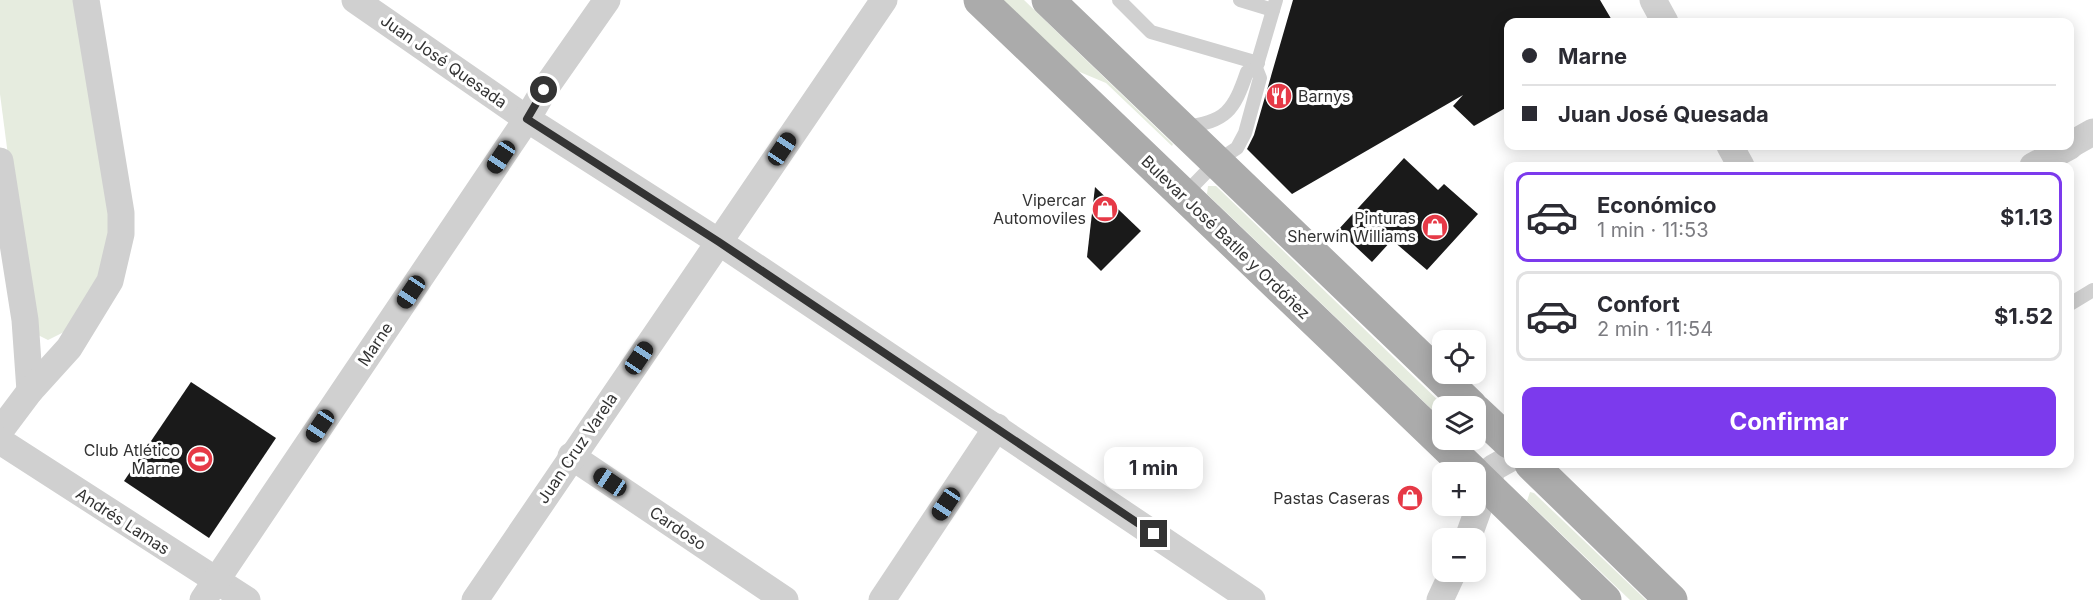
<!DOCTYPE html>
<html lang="es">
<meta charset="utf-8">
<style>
:root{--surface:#fff;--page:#f2f2f3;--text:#2b2b33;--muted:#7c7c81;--line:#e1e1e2;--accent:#7c3aed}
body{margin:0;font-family:Inter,sans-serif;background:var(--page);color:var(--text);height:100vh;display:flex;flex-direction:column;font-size:22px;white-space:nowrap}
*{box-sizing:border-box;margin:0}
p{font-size:20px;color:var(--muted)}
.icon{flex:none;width:33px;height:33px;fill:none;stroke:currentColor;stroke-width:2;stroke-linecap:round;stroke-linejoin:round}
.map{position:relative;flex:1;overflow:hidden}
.details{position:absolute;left:1504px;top:162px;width:570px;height:306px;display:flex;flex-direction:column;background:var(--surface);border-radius:12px;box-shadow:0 3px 15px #0003}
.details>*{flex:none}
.top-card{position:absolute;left:1504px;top:18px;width:570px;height:132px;border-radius:12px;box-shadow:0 3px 15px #0003;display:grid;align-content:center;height:132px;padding:0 18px;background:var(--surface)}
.fabs{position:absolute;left:1432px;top:330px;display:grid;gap:12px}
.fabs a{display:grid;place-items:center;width:54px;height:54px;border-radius:12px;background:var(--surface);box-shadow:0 3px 15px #0003;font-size:30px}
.end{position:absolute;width:27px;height:27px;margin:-14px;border:8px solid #333;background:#fff;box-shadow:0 0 0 3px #fff}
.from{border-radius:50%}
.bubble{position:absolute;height:42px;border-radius:12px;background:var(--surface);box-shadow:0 3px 15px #0003;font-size:20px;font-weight:700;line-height:42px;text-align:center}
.car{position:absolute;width:18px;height:36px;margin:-18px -9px;border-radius:8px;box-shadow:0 0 4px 2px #0007;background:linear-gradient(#222 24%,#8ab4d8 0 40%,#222 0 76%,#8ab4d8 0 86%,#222 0)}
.top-card b{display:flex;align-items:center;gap:21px;height:57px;font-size:22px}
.top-card b+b{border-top:2px solid var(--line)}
.top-card i{width:15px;height:15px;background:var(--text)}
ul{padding:10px 0 0;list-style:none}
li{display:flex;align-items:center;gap:18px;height:90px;margin:0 12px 9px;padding:0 6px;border:3px solid var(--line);border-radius:12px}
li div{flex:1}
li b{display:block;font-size:22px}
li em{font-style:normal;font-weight:700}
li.selected{border-color:var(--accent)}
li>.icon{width:54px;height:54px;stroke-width:1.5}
.cta{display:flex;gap:12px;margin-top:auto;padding:12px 18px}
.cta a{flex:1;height:69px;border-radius:12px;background:var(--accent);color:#fff;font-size:24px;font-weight:700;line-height:69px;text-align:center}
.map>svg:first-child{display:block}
.green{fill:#e6ecdf}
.building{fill:#1a1a1a}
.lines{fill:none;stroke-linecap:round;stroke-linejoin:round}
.lane{stroke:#d0d0d0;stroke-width:14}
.street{stroke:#d0d0d0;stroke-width:27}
.primary{stroke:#ababab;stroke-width:33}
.route{stroke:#333;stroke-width:8}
.labels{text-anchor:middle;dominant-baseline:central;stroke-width:6;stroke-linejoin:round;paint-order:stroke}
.street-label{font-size:16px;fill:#333;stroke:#fff}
.poi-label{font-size:16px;fill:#333;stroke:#fff;text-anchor:end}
</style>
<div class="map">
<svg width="2093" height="600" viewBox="0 0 2093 600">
<rect width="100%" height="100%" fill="#fff"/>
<g class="green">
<polygon points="0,0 73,0 111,215 109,265 68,330 48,340 36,334 30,325 0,94"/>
<polygon points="1003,0 1024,0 1173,144 1172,146 1106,83 1075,70"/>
<polygon points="1208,186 1216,186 1444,406 1443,420 1207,194"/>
<polygon points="1530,492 1534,493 1646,600 1630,600 1527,501"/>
</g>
<g class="building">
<polygon points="1293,0 1600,0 1613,22 1509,22 1509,106 1474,126 1453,106 1463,95 1292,194 1247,149 1254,135"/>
<polygon points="1404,158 1438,190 1444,184 1478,214 1427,270 1392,240 1372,262 1338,230"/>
<polygon points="1095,187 1141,231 1101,271 1087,257"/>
<polygon points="191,382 276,438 209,538 124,481"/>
</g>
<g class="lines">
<g class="lane">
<polyline points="1119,0 1151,32 1258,63"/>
<polyline points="1240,0 1273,10"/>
<path d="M 1183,127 C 1226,123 1234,110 1247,72 L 1256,68"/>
<polyline points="1183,196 1216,162 1237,148 1245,133 1260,78 1256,68 1276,0"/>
<polyline points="2070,304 2093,290"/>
</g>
<g class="street">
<polyline points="355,0 527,119 719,242 1252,600"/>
<polyline points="1653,0 1665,22"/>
<polyline points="2070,145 2093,132"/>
<polyline points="1730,146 1741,166"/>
<polyline points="0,161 25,320 30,391"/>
<polyline points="2033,166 2070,146"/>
<polyline points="0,431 30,391 69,348 110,281 121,234 121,213 86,0"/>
<polyline points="0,441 247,600"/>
<polyline points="571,456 785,600"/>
<polyline points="1468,538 1493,468 1509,459"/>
<polyline points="203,600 527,119 544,90 607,0"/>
<polyline points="475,600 884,0"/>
<polyline points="882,600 997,427"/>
<polyline points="1440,600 1453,572"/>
</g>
<g class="primary">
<polyline points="980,0 1473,472"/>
<polyline points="1048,0 1471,406"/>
<polyline points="1476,411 1509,442"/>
<polyline points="1531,464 1671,600"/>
<polyline points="1476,475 1605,600"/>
</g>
</g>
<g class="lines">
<polyline class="route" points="544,90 527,119 719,242 1154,534"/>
</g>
<defs>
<symbol id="restaurant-disc" viewBox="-11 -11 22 22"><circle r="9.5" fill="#e63946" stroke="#fff"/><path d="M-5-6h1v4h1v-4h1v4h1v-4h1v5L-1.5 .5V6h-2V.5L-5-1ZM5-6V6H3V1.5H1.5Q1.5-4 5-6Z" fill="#fff"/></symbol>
<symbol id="shop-disc" viewBox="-11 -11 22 22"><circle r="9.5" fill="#e63946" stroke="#fff"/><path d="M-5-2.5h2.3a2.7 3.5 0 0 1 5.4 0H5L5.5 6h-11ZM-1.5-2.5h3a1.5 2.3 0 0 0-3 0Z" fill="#fff"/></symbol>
<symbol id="stadium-disc" viewBox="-11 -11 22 22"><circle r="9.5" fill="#e63946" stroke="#fff"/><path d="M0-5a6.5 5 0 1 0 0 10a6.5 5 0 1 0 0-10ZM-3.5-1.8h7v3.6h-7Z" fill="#fff"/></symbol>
</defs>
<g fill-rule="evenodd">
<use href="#restaurant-disc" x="1264" y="81" width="30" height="30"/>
<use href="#shop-disc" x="1090" y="194" width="30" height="30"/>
<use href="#shop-disc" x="1420" y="212" width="30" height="30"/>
<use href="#stadium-disc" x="185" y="444" width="30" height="30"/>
<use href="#shop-disc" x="1395" y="483" width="30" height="30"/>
</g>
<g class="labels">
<g class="street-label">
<text transform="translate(444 61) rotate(35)">Juan José Quesada</text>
<text transform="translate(1226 237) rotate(44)">Bulevar José Batlle y Ordóñez</text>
<text transform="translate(375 344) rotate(-56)">Marne</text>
<text transform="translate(577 448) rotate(-56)">Juan Cruz Varela</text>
<text transform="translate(123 521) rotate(33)">Andrés Lamas</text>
<text transform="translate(678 528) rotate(34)">Cardoso</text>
</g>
<g class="poi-label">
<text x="1298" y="96" text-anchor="start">Barnys</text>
<text x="1086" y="200">Vipercar<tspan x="1086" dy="18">Automoviles</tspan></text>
<text x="1416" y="218">Pinturas<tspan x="1416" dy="18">Sherwin Williams</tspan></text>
<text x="180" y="450">Club Atlético<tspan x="180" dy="18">Marne</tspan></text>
<text x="1390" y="498">Pastas Caseras</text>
</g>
</g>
</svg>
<div class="fabs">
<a><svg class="icon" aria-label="locate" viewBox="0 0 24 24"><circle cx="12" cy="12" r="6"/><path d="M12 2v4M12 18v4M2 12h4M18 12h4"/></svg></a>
<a><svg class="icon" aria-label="layers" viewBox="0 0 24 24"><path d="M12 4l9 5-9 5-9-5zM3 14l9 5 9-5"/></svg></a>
<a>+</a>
<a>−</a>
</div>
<i class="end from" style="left:544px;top:90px"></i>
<i class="end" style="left:1154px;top:534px"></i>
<div class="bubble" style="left:1104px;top:447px;width:99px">1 min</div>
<i class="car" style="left:782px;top:149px;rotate:34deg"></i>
<i class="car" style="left:501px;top:157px;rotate:214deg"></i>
<i class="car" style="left:411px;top:292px;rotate:214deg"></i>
<i class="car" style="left:639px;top:358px;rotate:34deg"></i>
<i class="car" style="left:320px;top:426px;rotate:214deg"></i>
<i class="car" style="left:610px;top:482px;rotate:304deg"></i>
<i class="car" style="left:946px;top:504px;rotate:214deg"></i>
<div class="top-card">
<b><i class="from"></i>Marne</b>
<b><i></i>Juan José Quesada</b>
</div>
<section class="details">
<ul>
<li class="selected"><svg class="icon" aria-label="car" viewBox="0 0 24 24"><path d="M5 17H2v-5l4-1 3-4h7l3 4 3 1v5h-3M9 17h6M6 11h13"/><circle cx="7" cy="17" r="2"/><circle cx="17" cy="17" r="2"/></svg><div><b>Económico</b><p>1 min · 11:53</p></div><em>$1.13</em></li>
<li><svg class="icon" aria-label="car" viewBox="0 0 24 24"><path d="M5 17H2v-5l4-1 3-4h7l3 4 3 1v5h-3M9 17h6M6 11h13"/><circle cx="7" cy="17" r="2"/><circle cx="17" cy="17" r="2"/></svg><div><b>Confort</b><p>2 min · 11:54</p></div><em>$1.52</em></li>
</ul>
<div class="cta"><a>Confirmar</a></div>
</section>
</div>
